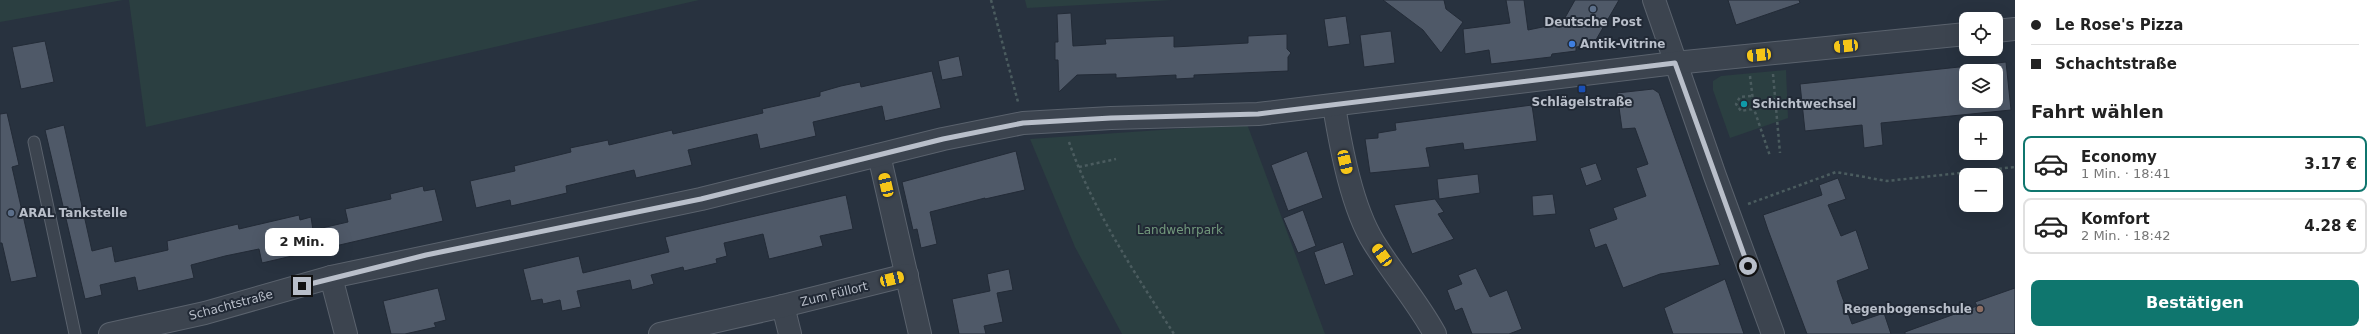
<!DOCTYPE html>
<html lang="de">
<meta charset="utf-8">
<style>
:root{--surface:#fff;--page:#f2f2f2;--text:#222;--muted:#767676;--line:#e0e0e0;--accent:#0f766e}
body{margin:0;font-family:"DejaVu Sans",sans-serif;background:var(--page);color:var(--text);height:100vh;display:flex;flex-direction:column;font-size:15px;white-space:nowrap}
*{box-sizing:border-box;margin:0}
p{font-size:13px;color:var(--muted)}
.icon{flex:none;width:22px;height:22px;fill:none;stroke:currentColor;stroke-width:2;stroke-linecap:round;stroke-linejoin:round}
.map{position:relative;flex:1;overflow:hidden}
.details{display:flex;flex-direction:column;background:var(--surface);width:360px}
.details>*{flex:none}
.guide{display:grid;align-content:center;height:88px;padding:0 16px;background:var(--surface)}
.tools{position:absolute;left:1959px;top:12px;display:grid;gap:8px}
.tools a{display:grid;place-items:center;width:44px;height:44px;border-radius:8px;background:var(--surface);box-shadow:0 4px 16px #0002;font-size:20px}
.end{position:absolute;width:18px;height:18px;margin:-9px;border:5px solid #b9bfca;background:#111;box-shadow:0 0 0 2px #111}
.from{border-radius:50%}
.bubble{position:absolute;height:28px;border-radius:8px;background:var(--surface);box-shadow:0 4px 16px #0002;font-size:13px;font-weight:700;line-height:28px;text-align:center}
.car{position:absolute;width:12px;height:24px;margin:-12px -6px;border-radius:5px;box-shadow:0 0 3px 1px #0007;background:linear-gradient(#f5c518 24%,#345 0 40%,#f5c518 0 76%,#345 0 86%,#f5c518 0)}
.guide b{display:flex;align-items:center;gap:14px;height:38px;font-size:15px}
.guide b+b{border-top:1px solid var(--line)}
.guide i{width:10px;height:10px;background:var(--text)}
ul{padding:0;list-style:none}
li{display:flex;align-items:center;gap:12px;height:56px;margin:0 8px 6px;padding:0 8px;border:2px solid var(--line);border-radius:8px}
li div{flex:1}
li b{display:block;font-size:15px}
li em{font-style:normal;font-weight:700}
li.on{border-color:var(--accent)}
li>.icon{width:36px;height:36px;stroke-width:1.5}
h2{padding:0 16px;font-size:18px;line-height:48px}
.primary-button{display:flex;gap:8px;margin-top:auto;padding:8px 16px}
.primary-button a{flex:1;height:46px;border-radius:8px;background:var(--accent);color:#fff;font-size:16px;font-weight:700;line-height:46px;text-align:center}
main{display:flex;flex:1;min-height:0}
.map>svg:first-child{display:block}
.green{fill:#2b3f41}
.building{fill:#4f5968;stroke:#232b37;fill-rule:evenodd}
.lines{fill:none;stroke-linecap:round;stroke-linejoin:round}
.service-casing{stroke:#5a626d;stroke-width:13}
.minor-casing{stroke:#5a626d;stroke-width:24}
.path{stroke:#4b5c5f;stroke-width:2.5;stroke-dasharray:3 3;stroke-linecap:butt}
.service{stroke:#3c444f;stroke-width:11}
.minor{stroke:#3c444f;stroke-width:22}
.route{stroke:#b9bfca;stroke-width:5}
.service-dot{fill:#5c6f8a;stroke:#212935;stroke-width:1.5}
.shop-dot{fill:#3f7fe0;stroke:#212935;stroke-width:1.5}
.transit-dot{fill:#1a4fb4;stroke:#212935;stroke-width:1.5}
.culture-dot{fill:#0f9aa8;stroke:#212935;stroke-width:1.5}
.education-dot{fill:#8d6e63;stroke:#212935;stroke-width:1.5}
.labels{text-anchor:middle;dominant-baseline:central;stroke-width:4;stroke-linejoin:round;paint-order:stroke}
.poi-label{font-size:12px;font-weight:bold;fill:#b9bfca;stroke:#212935;text-anchor:start}
.park-label{font-size:12px;fill:#72987c;stroke:#212935}
.street-label{font-size:12px;fill:#b9bfca;stroke:#212935}
</style>
<main>
<div class="map">
<svg width="2015" height="334" viewBox="0 0 2015 334">
<rect width="100%" height="100%" fill="#28323f"/>
<g class="green">
<polygon points="0,0 123,0 0,22"/>
<polygon points="129,0 699,0 146,127"/>
<polygon points="1025,0 1172,0 1027,8"/>
<polygon points="1786,70 1788,118 1730,138 1713,90 1713,81 1721,76"/>
<polygon points="1247,124 1325,334 1122,334 1075,247 1030,139"/>
</g>
<g class="building">
<polygon points="1383,0 1444,0 1446,9 1463,22 1441,53 1423,30"/>
<polygon points="1506,0 1524,0 1528,30 1562,23 1575,0 1619,0 1593,45 1576,47 1576,51 1552,54 1551,57 1491,64 1489,50 1465,54 1463,29 1510,23"/>
<polygon points="1728,0 1799,0 1800,3 1736,25"/>
<polygon points="1071,13 1073,46 1106,44 1105,39 1174,36 1174,47 1248,43 1248,36 1287,34 1287,49 1291,53 1288,57 1288,71 1194,75 1194,78 1176,79 1176,75 1116,78 1116,74 1077,75 1059,92 1058,60 1055,60 1055,42 1058,42 1057,14"/>
<polygon points="1346,16 1350,44 1328,47 1324,19"/>
<polygon points="1391,31 1395,63 1364,67 1360,35"/>
<polygon points="45,41 54,82 21,89 12,47"/>
<polygon points="959,56 963,76 942,80 938,61"/>
<path d="M 2006,62 L 2011,110 L 1881,123 L 1883,145 L 1864,148 L 1862,125 L 1805,131 L 1800,84 ZM 1966,71 L 1996,71 L 1996,101 L 1966,101 Z"/>
<polygon points="932,71 941,108 885,121 882,106 813,122 816,136 760,149 757,134 688,150 692,165 636,178 634,170 566,186 567,193 511,206 510,200 476,208 470,181 515,171 514,166 571,152 570,148 608,140 609,145 672,130 673,134 763,113 762,109 820,96 820,92 841,86 860,82 861,87"/>
<polygon points="1653,89 1659,93 1720,265 1660,274 1623,288 1606,244 1595,248 1589,229 1617,219 1613,208 1646,196 1636,168 1648,164 1635,128 1622,129 1617,93"/>
<polygon points="1532,105 1537,141 1464,150 1463,143 1426,148 1430,167 1370,173 1365,139 1378,138 1378,133 1396,130 1395,123"/>
<polygon points="7,113 19,165 12,167 37,277 11,282 2,243 0,243 0,114"/>
<polygon points="64,125 92,251 112,246 115,262 168,250 167,241 238,224 239,229 299,215 300,220 311,217 313,230 348,222 345,209 391,199 390,194 423,186 424,191 435,189 443,221 262,263 259,249 225,256 191,265 194,278 138,291 135,277 100,285 102,295 85,299 45,130"/>
<polygon points="1016,151 1025,190 985,199 985,198 930,212 937,244 921,248 917,229 913,230 902,182"/>
<polygon points="1307,151 1323,198 1288,211 1271,165"/>
<polygon points="1596,163 1602,180 1586,186 1580,168"/>
<polygon points="1478,174 1480,193 1439,199 1437,179"/>
<polygon points="1838,178 1846,199 1828,205 1841,236 1856,230 1869,269 1837,281 1840,291 1852,324 1884,313 1891,334 1807,334 1768,230 1763,215 1822,195 1819,185"/>
<polygon points="1553,194 1556,214 1533,216 1532,196"/>
<polygon points="846,195 853,229 820,236 823,246 769,259 763,234 724,243 727,256 716,259 717,263 684,271 683,267 651,275 654,284 632,290 630,280 577,291 581,307 562,311 560,300 543,304 542,299 531,301 523,269 579,256 583,273 669,252 665,237"/>
<polygon points="1435,199 1444,212 1438,214 1454,239 1412,254 1394,205"/>
<polygon points="1303,210 1316,246 1298,253 1283,218"/>
<polygon points="1343,242 1354,275 1325,285 1314,252"/>
<polygon points="1476,268 1490,297 1507,290 1522,329 1509,334 1472,334 1462,308 1455,311 1447,290 1462,284 1458,275"/>
<polygon points="1009,269 1013,290 997,293 1003,322 984,326 986,334 959,334 952,299 990,291 987,274"/>
<polygon points="1725,279 1744,334 1673,334 1664,308"/>
<polygon points="438,288 446,320 434,323 436,327 405,334 391,334 383,301"/>
<polygon points="2015,288 2015,334 1905,334 1905,332 1977,306 1975,302"/>
</g>
<g class="lines">
<defs>
<polyline id="service" points="34,142 75,334"/>
<g id="minor">
<polyline points="1654,0 1715,176 1773,334"/>
<polyline points="1996,31 2015,29"/>
<path d="M 1334,106 C 1341,148 1352,208 1374,243 C 1393,274 1417,301 1435,334"/>
<polyline points="879,155 920,334"/>
<polyline points="331,277 346,334"/>
<polyline points="783,306 790,334"/>
<polyline points="110,334 205,313 331,277 701,199 943,139 1023,123 1111,118 1258,114 1675,63 1966,34"/>
<polyline points="660,334 783,306 907,275"/>
</g>
</defs>
<use href="#service" class="service-casing"/>
<use href="#minor" class="minor-casing"/>
<g class="path">
<polyline points="991,0 1018,102"/>
<polyline points="1773,74 1780,153"/>
<polyline points="1750,76 1754,109 1770,156"/>
<polyline points="1751,96 1740,97 1736,104 1741,111 1753,109"/>
<path d="M 1069,142 C 1093,211 1135,273 1174,334"/>
<polyline points="1079,167 1116,159"/>
<polyline points="1748,204 1836,172 1887,181 2015,167"/>
</g>
<use href="#service" class="service"/>
<use href="#minor" class="minor"/>
</g>
<g class="lines">
<polyline class="route" points="302,286 426,255 701,199 943,139 1023,123 1111,118 1258,114 1675,63 1748,266"/>
</g>
<g class="service-dot">
<circle cx="1593" cy="9" r="4"/>
<circle cx="11" cy="213" r="4"/>
</g>
<circle class="shop-dot" cx="1572" cy="44" r="4"/>
<rect class="transit-dot" x="1578" y="85" width="8" height="8" rx="2"/>
<circle class="culture-dot" cx="1744" cy="104" r="4"/>
<circle class="education-dot" cx="1980" cy="309" r="4"/>
<g class="labels">
<g class="poi-label">
<text x="1593" y="22" text-anchor="middle">Deutsche Post</text>
<text x="1580" y="44">Antik-Vitrine</text>
<text x="1582" y="102" text-anchor="middle">Schlägelstraße</text>
<text x="1752" y="104">Schichtwechsel</text>
<text x="19" y="213">ARAL Tankstelle</text>
<text x="1972" y="309" text-anchor="end">Regenbogenschule</text>
</g>
<g class="park-label">
<text x="1180" y="230">Landwehrpark</text>
</g>
<g class="street-label">
<text transform="translate(834 294) rotate(-14)">Zum Füllort</text>
<text transform="translate(231 305) rotate(-15)">Schachtstraße</text>
</g>
</g>
</svg>
<div class="tools">
<a><svg class="icon" aria-label="locate" viewBox="0 0 24 24"><circle cx="12" cy="12" r="6"/><path d="M12 2v4M12 18v4M2 12h4M18 12h4"/></svg></a>
<a><svg class="icon" aria-label="layers" viewBox="0 0 24 24"><path d="M12 4l9 5-9 5-9-5zM3 14l9 5 9-5"/></svg></a>
<a>+</a>
<a>−</a>
</div>
<i class="end from" style="left:1748px;top:266px"></i>
<i class="end" style="left:302px;top:286px"></i>
<div class="bubble" style="left:265px;top:228px;width:74px">2 Min.</div>
<i class="car" style="left:1846px;top:46px;rotate:264deg"></i>
<i class="car" style="left:1759px;top:55px;rotate:264deg"></i>
<i class="car" style="left:1345px;top:162px;rotate:167deg"></i>
<i class="car" style="left:886px;top:185px;rotate:347deg"></i>
<i class="car" style="left:1382px;top:255px;rotate:324deg"></i>
<i class="car" style="left:892px;top:279px;rotate:76deg"></i>
</div>
<section class="details">
<div class="guide">
<b><i class="from"></i>Le Rose's Pizza</b>
<b><i></i>Schachtstraße</b>
</div>
<h2>Fahrt wählen</h2>
<ul>
<li class="on"><svg class="icon" aria-label="car" viewBox="0 0 24 24"><path d="M5 17H2v-5l4-1 3-4h7l3 4 3 1v5h-3M9 17h6M6 11h13"/><circle cx="7" cy="17" r="2"/><circle cx="17" cy="17" r="2"/></svg><div><b>Economy</b><p>1 Min. · 18:41</p></div><em>3.17 €</em></li>
<li><svg class="icon" aria-label="car" viewBox="0 0 24 24"><path d="M5 17H2v-5l4-1 3-4h7l3 4 3 1v5h-3M9 17h6M6 11h13"/><circle cx="7" cy="17" r="2"/><circle cx="17" cy="17" r="2"/></svg><div><b>Komfort</b><p>2 Min. · 18:42</p></div><em>4.28 €</em></li>
</ul>
<div class="primary-button"><a>Bestätigen</a></div>
</section>
</main>
